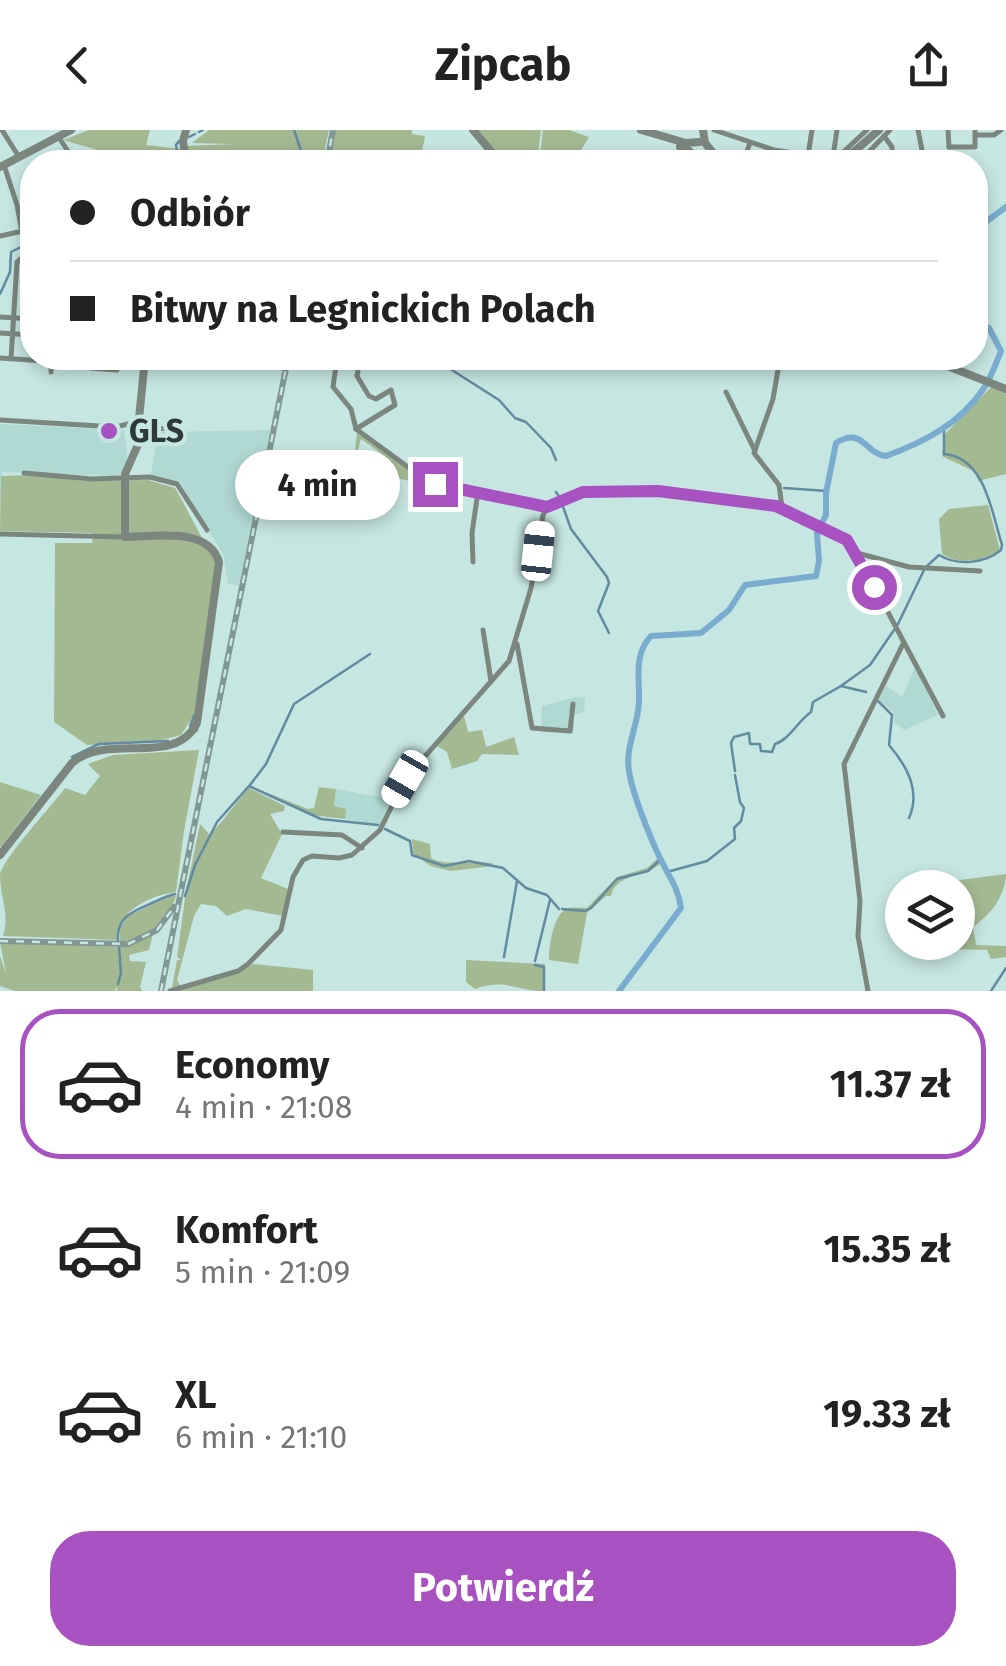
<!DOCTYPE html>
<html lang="pl">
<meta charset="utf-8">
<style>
:root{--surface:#fff;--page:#f6f6f6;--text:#222;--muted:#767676;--line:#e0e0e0;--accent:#a852c1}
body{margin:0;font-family:"Fira Sans",sans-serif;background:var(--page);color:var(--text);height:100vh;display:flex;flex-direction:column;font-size:38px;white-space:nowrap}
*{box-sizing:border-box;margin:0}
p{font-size:32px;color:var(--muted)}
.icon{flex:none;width:55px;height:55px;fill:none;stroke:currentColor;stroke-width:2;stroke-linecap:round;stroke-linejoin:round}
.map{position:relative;height:861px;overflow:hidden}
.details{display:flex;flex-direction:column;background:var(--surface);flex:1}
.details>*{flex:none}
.top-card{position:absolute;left:20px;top:20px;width:968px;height:220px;border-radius:40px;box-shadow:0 5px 15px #0003;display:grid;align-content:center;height:220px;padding:0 50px;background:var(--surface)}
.controls{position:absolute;left:885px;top:740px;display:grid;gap:20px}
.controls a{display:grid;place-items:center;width:90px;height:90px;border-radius:50%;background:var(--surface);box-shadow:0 5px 15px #0003;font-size:50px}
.end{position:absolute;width:45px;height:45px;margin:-22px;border:12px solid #a852c1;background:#fff;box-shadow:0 0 0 5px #fff}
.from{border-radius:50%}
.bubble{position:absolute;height:70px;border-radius:35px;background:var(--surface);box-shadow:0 5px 15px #0003;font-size:32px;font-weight:700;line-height:70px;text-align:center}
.car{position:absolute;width:30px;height:60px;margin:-30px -15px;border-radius:12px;box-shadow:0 0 8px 2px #0007;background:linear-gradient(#fff 24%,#345 0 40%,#fff 0 76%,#345 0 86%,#fff 0)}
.top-card b{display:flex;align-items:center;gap:35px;height:95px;font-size:38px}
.top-card b+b{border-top:2px solid var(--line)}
.top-card i{width:25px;height:25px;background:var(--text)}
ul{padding:18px 0 0;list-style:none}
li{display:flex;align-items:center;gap:30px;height:150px;margin:0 20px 15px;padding:0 30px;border:5px solid transparent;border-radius:40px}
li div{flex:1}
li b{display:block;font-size:38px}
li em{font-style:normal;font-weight:700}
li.selected{border-color:var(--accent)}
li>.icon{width:90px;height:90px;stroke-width:1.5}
.action{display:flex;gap:20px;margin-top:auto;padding:20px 50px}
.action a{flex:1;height:115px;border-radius:40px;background:var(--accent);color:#fff;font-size:40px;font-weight:700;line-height:115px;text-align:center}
header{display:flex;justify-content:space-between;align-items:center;height:130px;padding:0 50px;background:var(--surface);font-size:45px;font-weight:700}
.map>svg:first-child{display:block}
.built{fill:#b1d9d4}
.green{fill:#a3b992}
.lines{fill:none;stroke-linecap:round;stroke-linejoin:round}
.stream{stroke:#628aa1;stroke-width:2.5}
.river{stroke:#79acce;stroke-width:6}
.minor{stroke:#7b867f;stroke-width:5}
.tertiary{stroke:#7b867f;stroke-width:8}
.rail-casing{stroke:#809793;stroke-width:6}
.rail{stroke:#c6e6e1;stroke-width:2.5;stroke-dasharray:8;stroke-linecap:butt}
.route{stroke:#a852c1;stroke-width:12}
.poi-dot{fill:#a852c1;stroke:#c6e6e1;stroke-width:4}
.labels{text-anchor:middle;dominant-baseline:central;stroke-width:8;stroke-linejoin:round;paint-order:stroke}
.poi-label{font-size:32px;font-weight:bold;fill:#2d3a38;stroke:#c6e6e1;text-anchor:start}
</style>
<header><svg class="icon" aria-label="back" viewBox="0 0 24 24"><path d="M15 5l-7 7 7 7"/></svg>Zipcab<svg class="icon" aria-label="share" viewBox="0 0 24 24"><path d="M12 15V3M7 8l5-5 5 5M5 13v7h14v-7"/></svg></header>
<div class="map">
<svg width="1006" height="861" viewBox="0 0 1006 861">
<rect width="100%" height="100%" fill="#c6e6e1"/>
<g class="built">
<polygon points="0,294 124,300 128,329 122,343 116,346 2,342 0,379"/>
<polygon points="270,300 239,456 228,454 223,424 180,353 151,344 158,302"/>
<polygon points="915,537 938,585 904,600 894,592 893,582 879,570 886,556 902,567"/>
<polygon points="576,567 585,568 584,582 574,585 574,604 541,602 542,576"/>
<polygon points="336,659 390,669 381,695 345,689 346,679 334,676"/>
</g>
<g class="green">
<polygon points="89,0 150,0 146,15 180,19 183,32 138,32 63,10"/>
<polygon points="209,0 329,0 322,32 190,32 187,16 234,14 192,13"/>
<polygon points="335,0 412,0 412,4 425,6 420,32 328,32"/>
<polygon points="474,0 541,0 537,32 503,32"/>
<polygon points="543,0 569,0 589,7 574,32 539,32"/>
<polygon points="992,256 1006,261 1006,344 978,351 975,342 942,326 945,304"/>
<polygon points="357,303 424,351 476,365 377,344 382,324 361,309 353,338"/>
<path d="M 34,345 L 86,351 L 148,350 L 175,358 C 189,381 201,411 216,428 L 197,585 L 194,585 L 181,605 L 158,611 L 87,615 L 54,592 L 55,413 L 92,413 L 93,403 L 0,401 L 1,346 Z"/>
<path d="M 988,375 L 1000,420 C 983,431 959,435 942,424 L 939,389 L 949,379 Z"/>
<polygon points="464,586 468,602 482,600 486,617 514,607 519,625 482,624 477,631 452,639 447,622 437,616"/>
<path d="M 199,620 L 184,701 L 176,762 C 151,765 116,781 117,810 L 3,806 C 10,783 0,768 0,745 C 3,728 52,676 65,658 L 85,665 L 100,646 L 88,634 L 113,625 Z"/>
<polygon points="0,652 41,665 1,717 0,716"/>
<polygon points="250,656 308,679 314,678 319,657 336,659 334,676 346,679 345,689 311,685"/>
<path d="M 249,658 L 285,676 L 284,681 L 270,684 L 282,704 L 261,748 L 288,759 L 283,786 L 246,779 L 227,786 L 216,776 L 201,774 L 194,786 L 177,850 L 180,855 L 172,858 L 177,830 L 181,830 L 177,827 L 186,761 L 200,694 L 209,704 C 222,695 236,671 249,658 Z"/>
<path d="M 412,709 L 430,714 L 431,728 C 447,737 471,730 492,733 L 492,736 L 451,741 L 430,736 L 413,723 Z"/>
<path d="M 657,729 L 661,733 C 645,748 616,743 611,766 L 606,766 L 587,783 L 578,834 L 549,830 C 549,814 554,781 569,778 C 575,777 581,778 587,778 L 617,747 L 647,738 Z"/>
<path d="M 1006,744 C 1005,767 990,785 973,797 L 976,815 L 1006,816 L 1006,827 L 991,829 L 987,820 L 942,819 L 938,813 L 958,812 L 958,758 L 944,757 L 952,751 Z"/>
<path d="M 172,765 L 176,766 C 167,794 148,808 120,812 L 120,798 L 128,786 Z"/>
<polygon points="153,804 149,820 129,825 130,831 146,832 140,857 142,861 117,861 117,856 115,861 15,861 0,856 0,826 6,844 0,812 119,817"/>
<path d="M 466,830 L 545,834 L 545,861 C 515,861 507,848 475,859 L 466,852 Z"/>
<polygon points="253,834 313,840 313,861 176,861 229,846"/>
</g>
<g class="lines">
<g class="stream">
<polyline points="294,0 305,32"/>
<polyline points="199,2 203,0"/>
<polyline points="189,7 195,4"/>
<polyline points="179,11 176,15 179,32"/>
<polyline points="80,32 103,26 131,32"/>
<polyline points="0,164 10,142 11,122 23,116 32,119"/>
<polyline points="433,228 442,234"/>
<polyline points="444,235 499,270 515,288 526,292 551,318 556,330"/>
<polyline points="784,358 827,361"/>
<polyline points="556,362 560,368"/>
<polyline points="562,374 571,399 607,447 609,453 598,481 609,503"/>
<path d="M 927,436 L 939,425 C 957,436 984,434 1001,420 L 1002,415 C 992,383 985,327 944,324 L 944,300"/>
<polyline points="898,494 924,440"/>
<polyline points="866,562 841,556 870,535 894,500"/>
<path d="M 878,571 L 892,585 L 889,615 C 907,636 921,661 909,688"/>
<polyline points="190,596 194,586"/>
<polyline points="176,616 197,600"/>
<polyline points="72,627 99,614 168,611"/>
<path d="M 735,641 L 731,613 L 734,607 L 749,603 L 750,614 L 760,614 L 761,621 L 772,622 L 775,614 C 789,610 798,591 811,582 L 813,572 L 841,556"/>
<polyline points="250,655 266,634 294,574 370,524"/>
<polyline points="385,699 410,711 412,725 444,736 469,731 503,738 526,758 547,765 559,779"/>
<polyline points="667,742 707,731 735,709 734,698 741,691 744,678 740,672 735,645"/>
<polyline points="185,766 195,735 217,692 249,656 321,689 378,695"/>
<polyline points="562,779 585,781 591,778 617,749 648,741 661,729"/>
<path d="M 118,813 C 116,787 131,782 152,773 C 161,769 166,766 175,764"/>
<polyline points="504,827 517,751"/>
<polyline points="535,831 550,770"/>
<polyline points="535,835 544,837 544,861"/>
<polyline points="118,854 121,843 119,817"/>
<polyline points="991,861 1006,838"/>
</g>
<g class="river">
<polyline points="975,100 1006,77"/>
<path d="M 619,861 L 681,778 C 679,759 668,745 660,728 C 650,707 632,663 629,641 C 625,617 638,596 639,572 C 640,549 633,525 651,506 L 701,503 L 729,480 L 745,455 L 816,446 L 819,431 L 817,403 L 826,385 L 826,363 L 836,313 C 864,296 864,324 886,326 C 924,312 960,294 984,258 C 991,248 996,233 1001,221 L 989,198 L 975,192"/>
</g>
<g class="minor">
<polyline points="2,0 19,27"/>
<polyline points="714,0 774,20 807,25"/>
<polyline points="837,0 834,20 837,26"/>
<polyline points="918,0 923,25 938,28 940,32"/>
<polyline points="948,0 949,17"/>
<polyline points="976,5 994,5 1001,0"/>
<polyline points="58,6 75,32"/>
<polyline points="884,6 892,17 893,32"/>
<polyline points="949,17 975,17 975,0"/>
<polyline points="838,27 867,0"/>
<polyline points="63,32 71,26"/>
<polyline points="743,32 750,13"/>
<polyline points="807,32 812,0"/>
<polyline points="859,32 890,0"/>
<polyline points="4,35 17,75 24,113"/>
<polyline points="0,106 32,99"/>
<polyline points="0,187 32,189"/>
<polyline points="0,203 32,205"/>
<polyline points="0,228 90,234 90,238 117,240 117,228"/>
<polyline points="337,228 333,257 351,279 356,299"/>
<polyline points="780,228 773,269 754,323 779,355 782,377"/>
<polyline points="11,229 17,132 24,126 32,127"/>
<polyline points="51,242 52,228"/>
<polyline points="726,262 755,321"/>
<polyline points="0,290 116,297 136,292"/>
<polyline points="356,299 427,351 547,377"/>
<polyline points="356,299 395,275 391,260 376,269 369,266 357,246 360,228"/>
<polyline points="146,300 169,298"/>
<polyline points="24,343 92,349 150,347 177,354 207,400"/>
<polyline points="0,404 125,407"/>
<polyline points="857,423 909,437 980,441"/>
<polyline points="473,432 472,403 478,362"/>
<polyline points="483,500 491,551"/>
<polyline points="517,514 532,598 570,601 573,574"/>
<polyline points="283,702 342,705 362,718"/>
<polyline points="170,861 238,841 248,834 281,800 293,747 303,730 312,726 339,728 352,725 380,700 405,649 509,531 531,458 543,385 549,375 583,362 658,361 776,376 822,395 854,418 943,586"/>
<polyline points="868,861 858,806 860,771 844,634 903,514"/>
</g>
<g class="tertiary">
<polyline points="473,0 500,32"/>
<polyline points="641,0 686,13 699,12"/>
<polyline points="703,0 705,13 715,25"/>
<polyline points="681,15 693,24 715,25"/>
<polyline points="680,17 686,32"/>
<polyline points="713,24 737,32"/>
<polyline points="186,32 183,11 186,0"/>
<polyline points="842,32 879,0"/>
<polyline points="0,37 71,0"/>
<polyline points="927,228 1006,259"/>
<polyline points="139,289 145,228"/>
<path d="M 0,725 L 72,633 C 107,602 175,638 197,593 L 219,432 C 208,396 155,407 125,407 L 125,344 L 144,301"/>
</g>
<defs>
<g id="rail">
<polyline points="327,32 333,0"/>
<polyline points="0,811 128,814 157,800 174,777"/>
<polyline points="161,861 288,228"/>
</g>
</defs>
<use href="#rail" class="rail-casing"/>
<use href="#rail" class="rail"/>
</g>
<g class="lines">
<polyline class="route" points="435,354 547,377 583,362 658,361 776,376 847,410 874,457"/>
</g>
<circle class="poi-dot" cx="109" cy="301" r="10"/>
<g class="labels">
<g class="poi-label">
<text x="129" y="301">GLS</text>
</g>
</g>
</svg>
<div class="controls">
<a><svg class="icon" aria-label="layers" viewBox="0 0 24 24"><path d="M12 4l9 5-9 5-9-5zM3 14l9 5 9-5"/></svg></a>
</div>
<i class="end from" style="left:874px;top:457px"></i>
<i class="end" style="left:435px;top:354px"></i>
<div class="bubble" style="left:235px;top:320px;width:165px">4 min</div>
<i class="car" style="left:538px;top:421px;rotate:6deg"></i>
<i class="car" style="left:405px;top:649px;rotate:210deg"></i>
<div class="top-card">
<b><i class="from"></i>Odbiór</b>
<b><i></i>Bitwy na Legnickich Polach</b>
</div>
</div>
<section class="details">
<ul>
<li class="selected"><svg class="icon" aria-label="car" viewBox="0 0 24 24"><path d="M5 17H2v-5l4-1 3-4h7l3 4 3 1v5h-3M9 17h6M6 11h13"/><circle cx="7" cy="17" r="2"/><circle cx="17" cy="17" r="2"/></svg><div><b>Economy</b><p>4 min · 21:08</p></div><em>11.37 zł</em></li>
<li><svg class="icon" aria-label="car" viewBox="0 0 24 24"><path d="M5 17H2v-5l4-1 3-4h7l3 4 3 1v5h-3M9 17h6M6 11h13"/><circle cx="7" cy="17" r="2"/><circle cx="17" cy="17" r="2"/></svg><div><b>Komfort</b><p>5 min · 21:09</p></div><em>15.35 zł</em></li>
<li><svg class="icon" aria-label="car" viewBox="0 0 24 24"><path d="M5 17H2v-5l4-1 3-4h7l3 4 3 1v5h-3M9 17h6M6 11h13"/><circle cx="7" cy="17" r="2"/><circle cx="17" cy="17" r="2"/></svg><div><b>XL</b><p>6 min · 21:10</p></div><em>19.33 zł</em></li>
</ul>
<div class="action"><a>Potwierdź</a></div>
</section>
